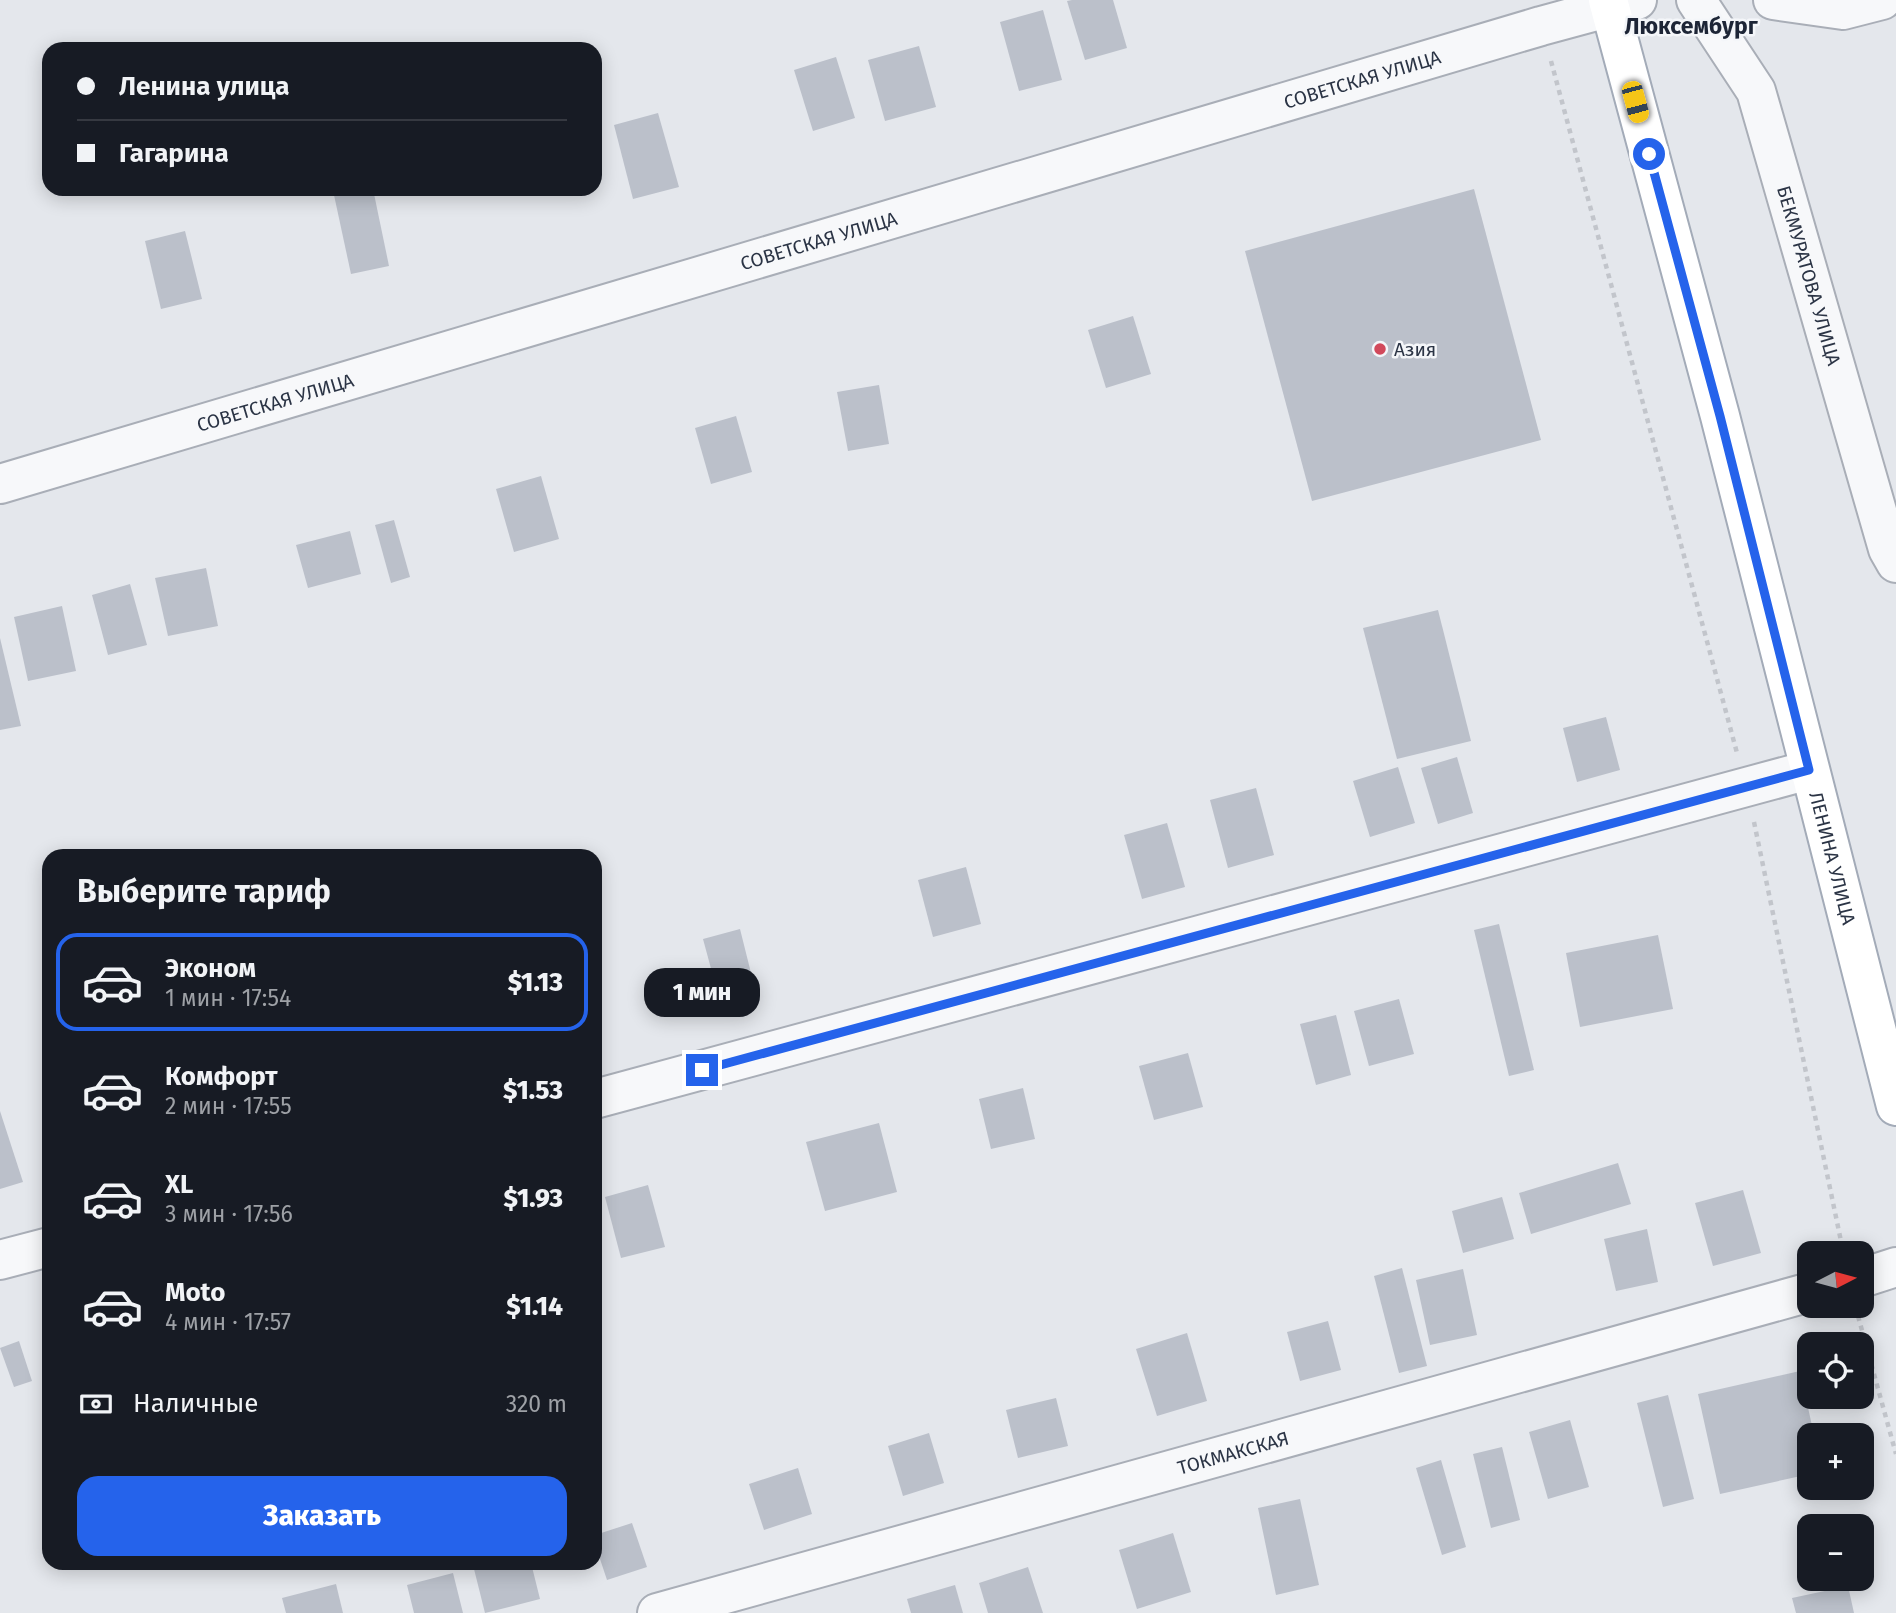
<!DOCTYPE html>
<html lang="ru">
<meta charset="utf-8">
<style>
:root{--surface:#171b24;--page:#242831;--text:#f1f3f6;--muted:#9ea1a6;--line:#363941;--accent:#2563eb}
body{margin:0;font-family:"Fira Sans",sans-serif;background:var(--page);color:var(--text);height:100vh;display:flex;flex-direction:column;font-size:26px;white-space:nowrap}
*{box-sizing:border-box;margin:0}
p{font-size:23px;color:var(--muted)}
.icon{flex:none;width:38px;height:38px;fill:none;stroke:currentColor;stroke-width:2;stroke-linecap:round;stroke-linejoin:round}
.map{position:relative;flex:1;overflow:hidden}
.sheet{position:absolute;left:42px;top:849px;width:560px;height:721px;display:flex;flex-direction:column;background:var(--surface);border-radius:21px;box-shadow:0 4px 18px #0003}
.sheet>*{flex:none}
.top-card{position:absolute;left:42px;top:42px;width:560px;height:154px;border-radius:21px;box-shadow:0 4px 18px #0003;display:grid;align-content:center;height:154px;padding:0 35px;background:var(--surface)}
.needle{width:46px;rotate:84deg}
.fabs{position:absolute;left:1797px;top:1241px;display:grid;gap:14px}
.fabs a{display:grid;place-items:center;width:77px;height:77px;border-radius:14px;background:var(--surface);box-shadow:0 4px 18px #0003;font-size:35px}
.end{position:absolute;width:32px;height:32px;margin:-16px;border:9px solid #2563eb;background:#fff;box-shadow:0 0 0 4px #fff}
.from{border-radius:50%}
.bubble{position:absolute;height:49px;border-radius:21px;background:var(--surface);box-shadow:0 4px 18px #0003;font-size:23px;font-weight:800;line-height:49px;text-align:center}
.car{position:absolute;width:21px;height:42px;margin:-21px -10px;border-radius:9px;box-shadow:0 0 5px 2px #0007;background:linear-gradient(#f5c518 24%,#345 0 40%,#f5c518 0 76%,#345 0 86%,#f5c518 0)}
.top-card b{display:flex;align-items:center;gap:24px;height:66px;font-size:26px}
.top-card b+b{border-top:2px solid var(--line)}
.top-card i{width:18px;height:18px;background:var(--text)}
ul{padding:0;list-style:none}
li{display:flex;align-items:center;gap:21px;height:98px;margin:0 14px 10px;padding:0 21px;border:4px solid transparent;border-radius:21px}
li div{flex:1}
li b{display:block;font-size:26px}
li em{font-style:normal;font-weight:800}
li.on{border-color:var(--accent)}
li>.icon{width:63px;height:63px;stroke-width:1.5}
h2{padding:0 35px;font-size:32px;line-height:84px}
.pay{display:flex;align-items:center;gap:18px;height:77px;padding:0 35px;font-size:26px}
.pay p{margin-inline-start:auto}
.cta{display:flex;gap:14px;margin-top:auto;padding:14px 35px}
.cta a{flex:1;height:80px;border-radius:21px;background:var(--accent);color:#fff;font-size:28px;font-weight:800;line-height:80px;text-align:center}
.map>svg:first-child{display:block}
.building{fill:#bbc0ca}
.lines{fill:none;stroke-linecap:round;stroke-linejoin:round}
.minor-casing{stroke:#a9aeb7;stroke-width:42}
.primary-casing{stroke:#a3abb8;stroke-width:42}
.path{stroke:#c2c5cb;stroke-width:4.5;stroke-dasharray:5 5;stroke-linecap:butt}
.minor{stroke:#f7f8fa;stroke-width:38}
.primary{stroke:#fff;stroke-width:38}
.route{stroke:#2563eb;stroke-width:9}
.poi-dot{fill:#d1495b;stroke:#f4f6f9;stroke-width:2.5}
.labels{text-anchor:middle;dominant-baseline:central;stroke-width:5;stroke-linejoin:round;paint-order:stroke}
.street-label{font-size:19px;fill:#2b3445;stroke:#f4f6f9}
.poi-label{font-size:19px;fill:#2b3445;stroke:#f4f6f9;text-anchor:start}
.quarter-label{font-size:23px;font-weight:bold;fill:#1d2536;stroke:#f4f6f9}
</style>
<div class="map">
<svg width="1896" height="1613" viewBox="0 0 1896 1613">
<rect width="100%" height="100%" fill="#e4e7ec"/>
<g class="building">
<polygon points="1072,0 1113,0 1127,48 1085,60 1067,1"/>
<polygon points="1043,10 1062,80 1019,91 1000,22"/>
<polygon points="919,46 936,107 885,121 868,60"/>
<polygon points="836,57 855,118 813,131 794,70"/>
<polygon points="658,113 679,187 633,199 614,125"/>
<polygon points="361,189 373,189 389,266 351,274 334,195"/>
<polygon points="1474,189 1541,440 1312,501 1245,251"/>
<polygon points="185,231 202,299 161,309 145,241"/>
<polygon points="1133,316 1151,374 1106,388 1088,330"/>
<polygon points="879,385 889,444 848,451 837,392"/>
<polygon points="736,416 752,472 711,484 695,428"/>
<polygon points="541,476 559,539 514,552 496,489"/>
<polygon points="394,520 410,577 391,583 375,525"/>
<polygon points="350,531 361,574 308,588 296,545"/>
<polygon points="206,568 218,626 168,636 155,578"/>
<polygon points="130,584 147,645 108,655 92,595"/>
<polygon points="62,606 76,671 28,681 14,617"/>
<polygon points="1438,610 1471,741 1397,759 1363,628"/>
<polygon points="0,638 21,726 0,730"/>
<polygon points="1606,717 1620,770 1577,782 1563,728"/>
<polygon points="1457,757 1473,813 1438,824 1421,768"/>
<polygon points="1398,767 1415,823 1370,837 1353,781"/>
<polygon points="1256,788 1274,855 1228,868 1210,800"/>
<polygon points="1167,823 1185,887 1142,899 1124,835"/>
<polygon points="966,867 981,924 933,937 918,880"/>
<polygon points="1499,924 1534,1070 1509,1076 1474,930"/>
<polygon points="740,929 755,989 719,998 703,939"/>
<polygon points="1658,935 1673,1009 1580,1027 1566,953"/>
<polygon points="1399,999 1414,1054 1369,1066 1354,1011"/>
<polygon points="1336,1015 1351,1075 1316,1085 1300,1024"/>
<polygon points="1188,1053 1203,1107 1154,1120 1139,1066"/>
<polygon points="1023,1088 1035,1139 991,1149 979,1099"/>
<polygon points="0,1111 23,1182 0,1189"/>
<polygon points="879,1123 897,1192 825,1211 806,1142"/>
<polygon points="1618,1163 1631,1204 1531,1234 1519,1193"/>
<polygon points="648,1185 665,1247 621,1258 605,1197"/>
<polygon points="1743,1190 1761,1253 1713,1266 1695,1203"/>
<polygon points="1502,1197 1514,1239 1463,1253 1452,1211"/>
<polygon points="1647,1229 1658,1282 1616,1291 1604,1239"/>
<polygon points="1402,1268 1427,1366 1399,1373 1374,1276"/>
<polygon points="1463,1269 1477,1335 1430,1345 1416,1280"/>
<polygon points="1328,1321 1341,1370 1300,1381 1287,1332"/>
<polygon points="1187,1333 1207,1401 1157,1416 1136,1349"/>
<polygon points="19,1341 32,1381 14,1387 0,1348"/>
<polygon points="1800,1371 1814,1435 1810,1435 1810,1474 1720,1494 1698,1394"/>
<polygon points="1668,1395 1694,1499 1663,1507 1637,1403"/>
<polygon points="1056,1398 1068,1446 1018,1458 1006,1410"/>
<polygon points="1570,1420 1589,1487 1548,1499 1529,1432"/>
<polygon points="929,1433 944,1483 903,1496 888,1446"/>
<polygon points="1502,1447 1520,1520 1491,1528 1473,1454"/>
<polygon points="1441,1460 1466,1547 1442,1555 1416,1468"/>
<polygon points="798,1468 812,1514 764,1530 749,1484"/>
<polygon points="1300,1499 1319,1585 1276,1595 1258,1508"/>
<polygon points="632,1523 647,1567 607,1580 595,1544 595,1535"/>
<polygon points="1173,1533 1191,1592 1137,1609 1119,1550"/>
<polygon points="497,1563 531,1563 540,1599 485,1613 474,1569"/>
<polygon points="1028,1567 1043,1613 988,1613 979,1583"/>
<polygon points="453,1573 463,1613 414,1613 407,1585"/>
<polygon points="336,1584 343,1613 286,1613 282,1598"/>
<polygon points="955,1585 963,1613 911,1613 907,1599"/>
<polygon points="1848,1586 1854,1613 1796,1613 1792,1598"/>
</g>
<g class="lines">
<defs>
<g id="minor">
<path id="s1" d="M 1696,0 L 1756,91 L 1888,549 L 1896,563"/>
<polyline points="1773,0 1843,10 1882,0"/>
<path id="s2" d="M 0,484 L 1541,26 L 1637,0"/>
<polyline points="595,1099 1809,770"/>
<polyline points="0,1260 49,1247"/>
<polyline points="1862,1278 1896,1267"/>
<path id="s3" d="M 657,1613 L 1810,1292"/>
</g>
<g id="primary">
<path id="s4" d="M 1608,0 L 1720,416 L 1896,1106"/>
</g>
</defs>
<use href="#minor" class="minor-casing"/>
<use href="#primary" class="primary-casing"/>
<g class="path">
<polyline points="1551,61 1737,753"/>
<polyline points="1754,822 1842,1246"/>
<polyline points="1858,1316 1896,1454"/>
</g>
<use href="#minor" class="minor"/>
<use href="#primary" class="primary"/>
</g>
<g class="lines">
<polyline class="route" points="702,1070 1809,770 1720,416 1649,154"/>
</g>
<circle class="poi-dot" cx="1380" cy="349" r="7"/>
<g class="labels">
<g class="street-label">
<text stroke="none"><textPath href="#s2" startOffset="1421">СОВЕТСКАЯ УЛИЦА</textPath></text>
<text stroke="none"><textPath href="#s2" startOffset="854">СОВЕТСКАЯ УЛИЦА</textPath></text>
<text stroke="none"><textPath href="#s1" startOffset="301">БЕКМУРАТОВА УЛИЦА</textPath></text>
<text stroke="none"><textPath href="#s2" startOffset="287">СОВЕТСКАЯ УЛИЦА</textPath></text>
<text stroke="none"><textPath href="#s4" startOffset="887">ЛЕНИНА УЛИЦА</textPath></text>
<text stroke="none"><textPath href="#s3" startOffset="598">ТОКМАКСКАЯ</textPath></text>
</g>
<g class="poi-label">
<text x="1394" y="349">Азия</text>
</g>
<g class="quarter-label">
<text x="1691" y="26">Люксембург</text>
</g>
</g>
</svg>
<div class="fabs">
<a><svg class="needle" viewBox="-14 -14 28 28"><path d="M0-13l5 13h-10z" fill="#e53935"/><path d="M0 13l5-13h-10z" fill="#9ea1a6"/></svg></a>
<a><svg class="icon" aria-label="locate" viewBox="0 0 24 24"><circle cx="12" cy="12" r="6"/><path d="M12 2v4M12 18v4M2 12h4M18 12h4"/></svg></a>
<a>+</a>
<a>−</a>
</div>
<i class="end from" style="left:1649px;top:154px"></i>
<i class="end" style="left:702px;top:1070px"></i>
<div class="bubble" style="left:644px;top:968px;width:116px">1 мин</div>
<i class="car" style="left:1635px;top:102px;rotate:165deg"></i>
<div class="top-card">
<b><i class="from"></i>Ленина улица</b>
<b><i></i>Гагарина</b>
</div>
<section class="sheet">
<h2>Выберите тариф</h2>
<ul>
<li class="on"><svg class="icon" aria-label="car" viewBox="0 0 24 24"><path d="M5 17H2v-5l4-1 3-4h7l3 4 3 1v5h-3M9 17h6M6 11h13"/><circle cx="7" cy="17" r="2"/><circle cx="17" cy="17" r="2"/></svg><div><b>Эконом</b><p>1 мин · 17:54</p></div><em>$1.13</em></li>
<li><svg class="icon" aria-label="car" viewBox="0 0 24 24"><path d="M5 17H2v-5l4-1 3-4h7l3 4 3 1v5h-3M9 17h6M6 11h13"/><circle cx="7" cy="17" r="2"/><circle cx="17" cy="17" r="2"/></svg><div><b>Комфорт</b><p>2 мин · 17:55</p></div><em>$1.53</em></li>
<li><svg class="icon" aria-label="car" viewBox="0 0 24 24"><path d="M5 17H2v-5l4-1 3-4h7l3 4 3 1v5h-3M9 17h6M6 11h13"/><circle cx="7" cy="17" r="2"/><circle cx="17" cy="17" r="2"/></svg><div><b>XL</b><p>3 мин · 17:56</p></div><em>$1.93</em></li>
<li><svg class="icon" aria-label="car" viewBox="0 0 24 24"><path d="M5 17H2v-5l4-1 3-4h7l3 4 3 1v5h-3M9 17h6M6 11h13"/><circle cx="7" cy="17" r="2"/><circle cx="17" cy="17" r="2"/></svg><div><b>Moto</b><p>4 мин · 17:57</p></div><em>$1.14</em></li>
</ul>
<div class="pay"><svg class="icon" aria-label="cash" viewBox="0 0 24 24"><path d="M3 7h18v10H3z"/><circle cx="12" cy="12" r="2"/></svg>Наличные<p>320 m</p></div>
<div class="cta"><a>Заказать</a></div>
</section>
</div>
